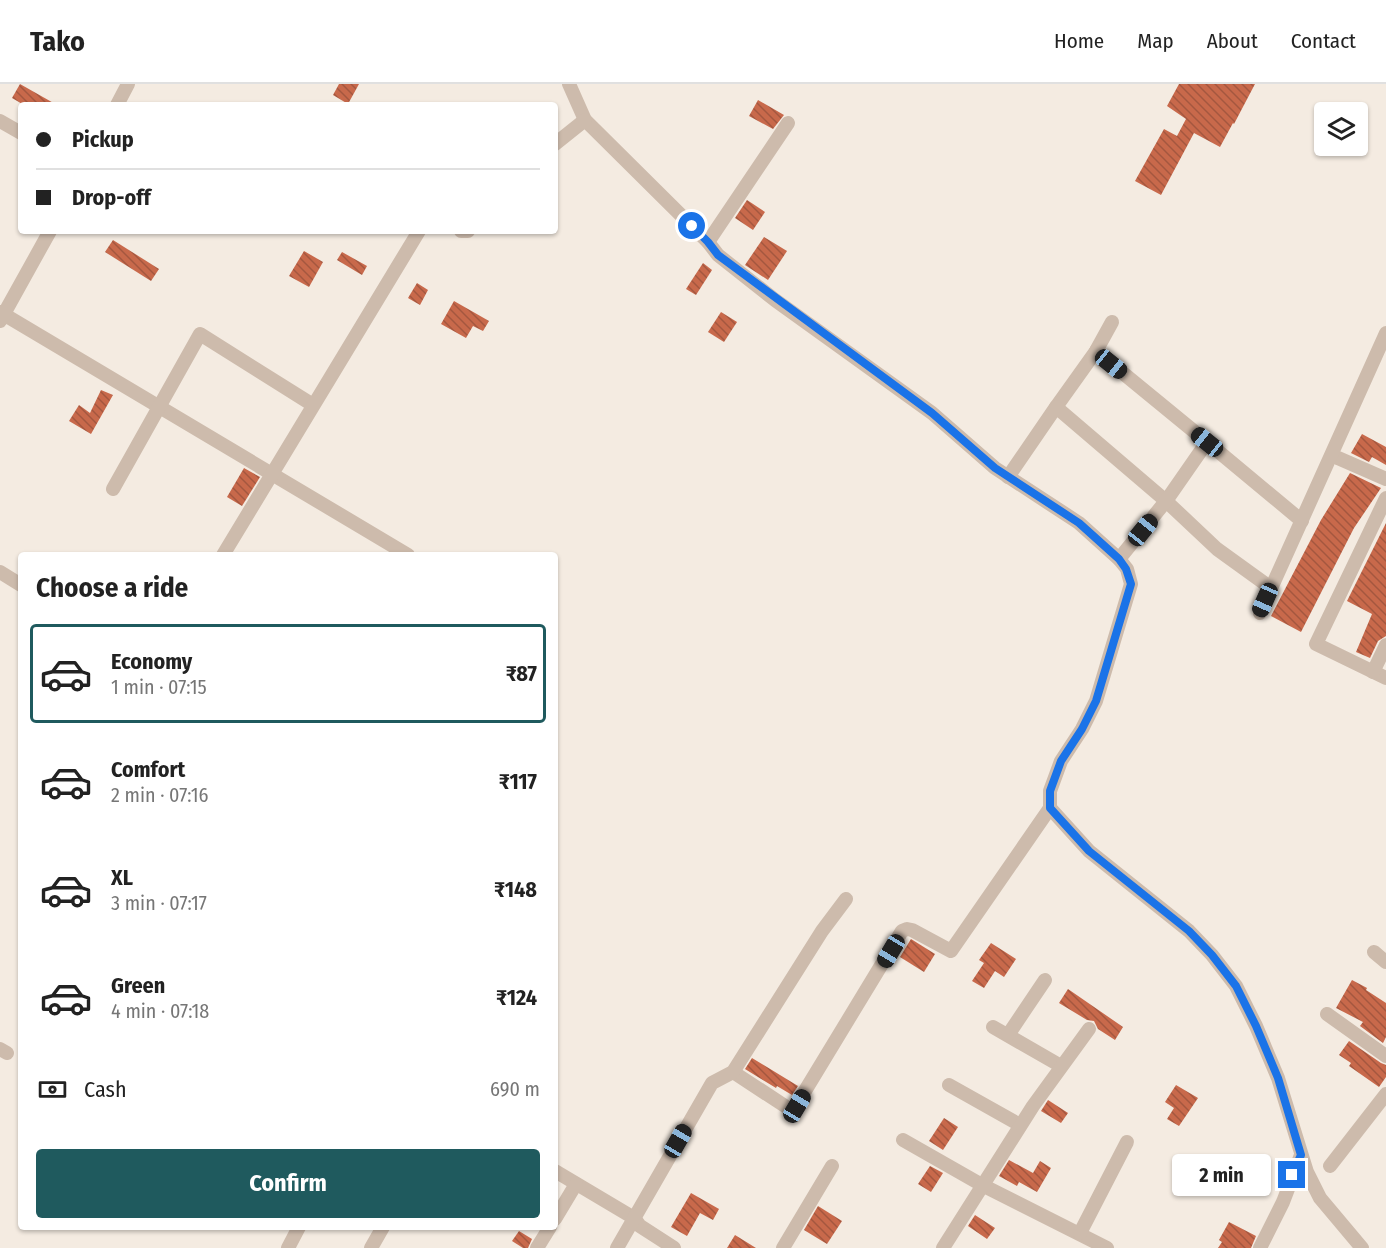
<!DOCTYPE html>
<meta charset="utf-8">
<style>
:root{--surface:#fff;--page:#f6f6f6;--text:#222;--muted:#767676;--line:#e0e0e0;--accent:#1f5a5e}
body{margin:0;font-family:"Fira Sans Condensed",sans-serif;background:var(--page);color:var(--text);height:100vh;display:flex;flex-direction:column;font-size:22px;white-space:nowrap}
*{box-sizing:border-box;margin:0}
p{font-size:20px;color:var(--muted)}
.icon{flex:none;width:33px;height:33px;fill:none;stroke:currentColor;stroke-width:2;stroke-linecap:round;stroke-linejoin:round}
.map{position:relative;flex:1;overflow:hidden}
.side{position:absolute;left:18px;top:468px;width:540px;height:678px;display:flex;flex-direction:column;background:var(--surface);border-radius:6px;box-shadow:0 2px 4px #0004}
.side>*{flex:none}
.banner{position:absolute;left:18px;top:18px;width:540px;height:132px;border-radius:6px;box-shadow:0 2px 4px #0004;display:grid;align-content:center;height:132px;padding:0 18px;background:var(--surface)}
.fabs{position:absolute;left:1314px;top:18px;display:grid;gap:12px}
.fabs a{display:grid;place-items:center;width:54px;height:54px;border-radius:6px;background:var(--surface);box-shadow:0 2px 4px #0004;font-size:30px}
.end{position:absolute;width:27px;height:27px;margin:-14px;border:8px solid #1a73e8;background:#fff;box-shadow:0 0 0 3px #fff}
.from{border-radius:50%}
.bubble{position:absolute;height:42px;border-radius:6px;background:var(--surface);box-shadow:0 2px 4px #0004;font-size:20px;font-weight:700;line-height:42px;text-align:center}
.car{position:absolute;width:18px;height:36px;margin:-18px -9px;border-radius:8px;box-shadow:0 0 4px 2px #0007;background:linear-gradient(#222 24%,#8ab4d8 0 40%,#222 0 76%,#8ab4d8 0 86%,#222 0)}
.banner b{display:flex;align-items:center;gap:21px;height:57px;font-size:22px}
.banner b+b{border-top:2px solid var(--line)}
.banner i{width:15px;height:15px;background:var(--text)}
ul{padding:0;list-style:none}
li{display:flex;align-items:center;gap:18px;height:99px;margin:0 12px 9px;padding:0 6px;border:3px solid transparent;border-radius:6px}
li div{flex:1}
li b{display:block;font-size:22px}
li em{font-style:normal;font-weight:700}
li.current{border-color:var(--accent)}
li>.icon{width:54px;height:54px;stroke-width:1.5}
h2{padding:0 18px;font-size:27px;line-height:72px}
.pay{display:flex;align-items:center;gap:15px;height:66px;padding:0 18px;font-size:22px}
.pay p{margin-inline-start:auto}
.primary-button{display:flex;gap:12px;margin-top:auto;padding:12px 18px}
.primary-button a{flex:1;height:69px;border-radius:6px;background:var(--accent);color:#fff;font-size:24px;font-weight:700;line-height:69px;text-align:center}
header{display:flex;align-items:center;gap:36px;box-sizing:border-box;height:84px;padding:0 30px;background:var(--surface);border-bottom:2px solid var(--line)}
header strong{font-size:28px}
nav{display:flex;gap:33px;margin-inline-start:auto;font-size:21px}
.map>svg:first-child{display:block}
.building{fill:url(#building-back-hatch)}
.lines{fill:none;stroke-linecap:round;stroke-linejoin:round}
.minor{stroke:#cdbbac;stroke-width:14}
.route{stroke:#1a73e8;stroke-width:8}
</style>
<header>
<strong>Tako</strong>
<nav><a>Home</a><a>Map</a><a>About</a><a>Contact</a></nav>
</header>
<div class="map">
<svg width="1386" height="1164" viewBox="0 0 1386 1164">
<defs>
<pattern id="building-back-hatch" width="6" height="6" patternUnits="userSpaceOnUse" patternTransform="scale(1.5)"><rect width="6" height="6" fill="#c8694b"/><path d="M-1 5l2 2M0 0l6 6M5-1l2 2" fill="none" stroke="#a4573f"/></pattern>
</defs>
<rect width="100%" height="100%" fill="#f4ebe1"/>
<g class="building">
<polygon points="20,0 57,21 24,21 12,14"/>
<polygon points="339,0 359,0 348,20 333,11"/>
<polygon points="1179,0 1255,0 1234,40 1233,39 1220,63 1194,49 1161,111 1135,97 1164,45 1177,52 1186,35 1167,22"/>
<polygon points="758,16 784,31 773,45 749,32"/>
<polygon points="747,116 765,128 753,146 735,134"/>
<polygon points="764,153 787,167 768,196 745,181"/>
<polygon points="113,156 159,185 151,197 105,168"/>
<polygon points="304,167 323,178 309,203 289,192"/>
<polygon points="342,168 367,182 362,191 337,176"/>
<polygon points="703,179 712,186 696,211 686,205"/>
<polygon points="417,199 428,206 420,221 408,214"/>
<polygon points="454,217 489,237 483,247 473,242 466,254 441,240"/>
<polygon points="721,228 737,238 724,258 708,248"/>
<polygon points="101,306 113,311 91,350 69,337 79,321 90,329"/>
<polygon points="1362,350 1386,363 1386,381 1372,373 1369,378 1351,369"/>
<polygon points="244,384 260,393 242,422 227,413"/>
<polygon points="1350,389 1381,404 1354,444 1301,548 1271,532 1321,436"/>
<polygon points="1386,439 1386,552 1378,557 1370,574 1356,568 1372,530 1347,517"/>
<polygon points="911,855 935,870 924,888 900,873"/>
<polygon points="991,859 1016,875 1004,893 995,887 984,904 972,897 984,879 979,876"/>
<polygon points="1352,896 1367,904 1366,906 1386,919 1386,953 1383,959 1360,942 1363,938 1336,924"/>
<polygon points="1068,905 1123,943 1115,956 1098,945 1094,937 1087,936 1059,919"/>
<polygon points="1349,957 1381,979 1386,981 1386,993 1379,1003 1349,982 1351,979 1339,971"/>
<polygon points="752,974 798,1002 792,1011 777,1002 776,1004 745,985"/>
<polygon points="1176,1001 1198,1014 1179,1042 1167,1035 1174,1024 1165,1018"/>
<polygon points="1048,1016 1068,1029 1061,1039 1041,1027"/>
<polygon points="944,1034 958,1043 943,1066 929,1057"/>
<polygon points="1009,1076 1033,1089 1040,1077 1051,1084 1037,1108 1019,1098 1017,1102 999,1092"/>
<polygon points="930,1082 943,1089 931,1108 918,1100"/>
<polygon points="691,1109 719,1125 713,1136 700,1129 687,1152 671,1143"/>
<polygon points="818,1122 842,1137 827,1160 804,1146"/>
<polygon points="975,1131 995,1144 987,1155 968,1142"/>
<polygon points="1229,1138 1256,1152 1251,1164 1218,1164 1222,1158 1219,1156"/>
<polygon points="519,1147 532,1155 528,1164 523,1164 512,1157"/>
<polygon points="735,1151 756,1164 727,1164"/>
</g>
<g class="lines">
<g class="minor">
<polyline points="569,0 585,36 708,158 718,171 775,216 932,329 995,384 1079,439 1119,475 1127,485 1131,500 1096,617 1082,645 1061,677 1050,707 1050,724 1089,767 1189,847 1212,871 1236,902 1256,942 1278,994 1307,1088 1320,1114 1362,1164"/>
<polyline points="117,21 128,0"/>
<polyline points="0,37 21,49"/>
<polyline points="555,60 585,36"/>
<polyline points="461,147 468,147"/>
<polyline points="708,158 788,39"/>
<polyline points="0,228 408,471"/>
<polyline points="0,237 50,147"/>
<polyline points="1096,267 1207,358"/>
<polyline points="1056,323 1096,267 1112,238"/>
<polyline points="1338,374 1386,395"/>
<polyline points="1008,393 1056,323 1166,417 1217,465 1271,504"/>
<polyline points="113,405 200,250 313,321"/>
<polyline points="1386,414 1316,560 1386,594"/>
<polyline points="223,471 419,147"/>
<polyline points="1119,475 1166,417 1207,358 1302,437"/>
<polyline points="0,488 21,501"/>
<polyline points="1260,529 1386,249"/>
<polyline points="1373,588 1386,561"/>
<polyline points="1374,868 1386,878"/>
<polyline points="1327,930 1386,972"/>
<polyline points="993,943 1061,982"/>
<polyline points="1008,951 1045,896"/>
<polyline points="0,965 7,969"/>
<polyline points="733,988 788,1024 794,1025 902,847 907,845 912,846 951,867 1050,724"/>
<polyline points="949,1001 1020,1041"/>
<polyline points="903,1056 982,1101 1107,1164"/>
<polyline points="1330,1082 1386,1010"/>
<polyline points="555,1087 634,1134 640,1142 674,1164"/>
<polyline points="555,1135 576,1100"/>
<polyline points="1080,1149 1127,1058"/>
<polyline points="288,1164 299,1143"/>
<polyline points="371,1164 383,1143"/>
<polyline points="537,1164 550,1143"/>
<polyline points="617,1164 712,999 733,988 822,847 846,815"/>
<polyline points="783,1164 832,1082"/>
<polyline points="943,1164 1033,1022 1089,945"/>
<polyline points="1260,1164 1283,1118 1301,1071"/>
</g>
</g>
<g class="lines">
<polyline class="route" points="692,142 708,158 718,171 932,329 995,384 1079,439 1119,475 1126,485 1131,500 1096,617 1082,645 1061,677 1050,707 1050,724 1089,767 1189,847 1212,871 1236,902 1256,942 1278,994 1301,1071 1292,1091"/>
</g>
</svg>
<div class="fabs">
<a><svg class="icon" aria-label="layers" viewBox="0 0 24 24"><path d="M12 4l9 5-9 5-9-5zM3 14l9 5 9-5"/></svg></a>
</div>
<i class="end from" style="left:692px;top:142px"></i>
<i class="end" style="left:1292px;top:1091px"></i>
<div class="bubble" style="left:1172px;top:1070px;width:99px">2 min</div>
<i class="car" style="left:1111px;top:280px;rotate:129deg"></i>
<i class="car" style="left:1207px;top:358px;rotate:309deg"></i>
<i class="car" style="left:1143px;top:446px;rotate:39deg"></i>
<i class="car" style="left:1265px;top:516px;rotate:204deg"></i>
<i class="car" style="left:891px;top:867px;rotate:211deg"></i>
<i class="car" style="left:797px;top:1022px;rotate:31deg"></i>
<i class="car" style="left:678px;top:1057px;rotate:30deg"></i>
<div class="banner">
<b><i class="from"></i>Pickup</b>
<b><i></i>Drop-off</b>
</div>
<section class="side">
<h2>Choose a ride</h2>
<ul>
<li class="current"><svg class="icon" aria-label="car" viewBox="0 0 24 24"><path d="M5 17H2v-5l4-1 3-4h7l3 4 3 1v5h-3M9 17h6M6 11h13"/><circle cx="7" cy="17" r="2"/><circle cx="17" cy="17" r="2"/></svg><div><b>Economy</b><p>1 min · 07:15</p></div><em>₹87</em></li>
<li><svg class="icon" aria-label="car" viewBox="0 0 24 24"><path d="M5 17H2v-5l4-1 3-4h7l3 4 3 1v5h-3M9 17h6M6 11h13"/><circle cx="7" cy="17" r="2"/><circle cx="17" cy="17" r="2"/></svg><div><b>Comfort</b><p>2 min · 07:16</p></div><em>₹117</em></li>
<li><svg class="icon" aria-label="car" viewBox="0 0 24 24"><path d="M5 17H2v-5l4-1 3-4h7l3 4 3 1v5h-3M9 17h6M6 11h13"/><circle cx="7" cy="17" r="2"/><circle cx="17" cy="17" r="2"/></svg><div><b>XL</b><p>3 min · 07:17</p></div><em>₹148</em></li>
<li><svg class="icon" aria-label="car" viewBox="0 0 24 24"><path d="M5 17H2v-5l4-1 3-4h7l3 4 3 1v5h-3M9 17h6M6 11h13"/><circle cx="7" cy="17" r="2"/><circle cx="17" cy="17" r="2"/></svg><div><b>Green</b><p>4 min · 07:18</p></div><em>₹124</em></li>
</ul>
<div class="pay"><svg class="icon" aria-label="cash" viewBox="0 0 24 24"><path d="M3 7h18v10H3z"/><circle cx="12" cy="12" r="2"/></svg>Cash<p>690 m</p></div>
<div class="primary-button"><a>Confirm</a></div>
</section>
</div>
